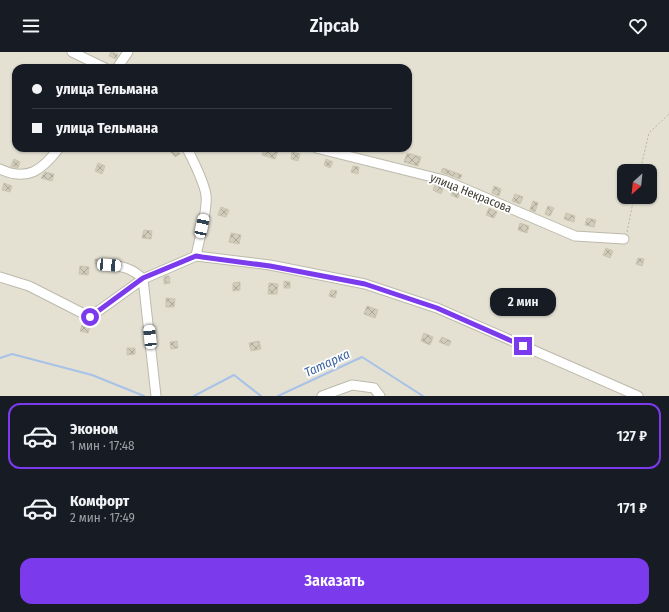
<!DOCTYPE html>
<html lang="ru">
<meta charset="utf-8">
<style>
:root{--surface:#171b24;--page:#242831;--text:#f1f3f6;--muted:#9ea1a6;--line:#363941;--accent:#7c3aed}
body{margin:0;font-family:"Fira Sans Condensed",sans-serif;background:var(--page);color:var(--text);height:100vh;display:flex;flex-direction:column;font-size:15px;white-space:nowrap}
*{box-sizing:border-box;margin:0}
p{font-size:13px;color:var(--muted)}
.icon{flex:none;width:22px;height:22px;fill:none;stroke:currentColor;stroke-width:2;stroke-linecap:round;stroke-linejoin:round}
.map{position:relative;height:344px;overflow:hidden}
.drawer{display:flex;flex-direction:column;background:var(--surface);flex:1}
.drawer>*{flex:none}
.hud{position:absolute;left:12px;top:12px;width:400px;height:88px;border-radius:12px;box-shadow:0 1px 3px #0004;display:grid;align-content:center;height:88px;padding:0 20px;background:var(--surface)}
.needle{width:26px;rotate:207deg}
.buttons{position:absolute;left:617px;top:112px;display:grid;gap:8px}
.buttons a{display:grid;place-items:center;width:40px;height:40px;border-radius:8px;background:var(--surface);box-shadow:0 1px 3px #0004;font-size:20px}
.end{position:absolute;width:18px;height:18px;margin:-9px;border:5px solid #7c3aed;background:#fff;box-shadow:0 0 0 2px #fff}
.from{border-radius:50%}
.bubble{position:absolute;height:28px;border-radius:12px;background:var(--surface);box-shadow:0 1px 3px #0004;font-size:13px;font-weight:600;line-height:28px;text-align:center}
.car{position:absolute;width:12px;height:24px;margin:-12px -6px;border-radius:5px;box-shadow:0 0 3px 1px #0007;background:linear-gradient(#fff 24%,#345 0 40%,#fff 0 76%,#345 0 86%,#fff 0)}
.hud b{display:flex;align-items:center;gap:14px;height:38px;font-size:15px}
.hud b+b{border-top:1px solid var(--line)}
.hud i{width:10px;height:10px;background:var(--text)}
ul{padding:7px 0 0;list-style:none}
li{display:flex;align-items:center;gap:12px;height:66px;margin:0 8px 6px;padding:0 12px;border:2px solid transparent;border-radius:12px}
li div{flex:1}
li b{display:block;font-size:15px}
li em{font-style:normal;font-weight:600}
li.on{border-color:var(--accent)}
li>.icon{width:36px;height:36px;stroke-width:1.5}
.cta{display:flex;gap:8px;margin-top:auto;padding:8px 20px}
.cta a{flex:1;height:46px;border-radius:12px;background:var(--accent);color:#fff;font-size:16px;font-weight:600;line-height:46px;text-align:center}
header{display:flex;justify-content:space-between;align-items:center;height:52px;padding:0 20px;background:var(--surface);font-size:18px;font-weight:600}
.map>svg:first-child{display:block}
.residential{fill:#e4e1d3;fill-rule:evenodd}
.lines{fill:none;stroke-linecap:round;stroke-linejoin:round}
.stream{stroke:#a7c1e7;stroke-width:2}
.building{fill:url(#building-cross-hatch);stroke:#cac5af}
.minor-casing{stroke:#bdbaab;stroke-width:11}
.path{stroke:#bbb59b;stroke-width:1;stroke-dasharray:2 2;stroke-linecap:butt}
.minor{stroke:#fff;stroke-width:9}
.route{stroke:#7c3aed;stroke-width:5}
.labels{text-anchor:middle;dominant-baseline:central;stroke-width:3.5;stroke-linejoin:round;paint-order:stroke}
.street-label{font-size:12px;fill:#423f35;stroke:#fff}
.water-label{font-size:13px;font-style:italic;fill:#3b64a1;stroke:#fff}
</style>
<header><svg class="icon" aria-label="menu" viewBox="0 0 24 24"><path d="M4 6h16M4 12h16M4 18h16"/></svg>Zipcab<svg class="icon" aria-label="heart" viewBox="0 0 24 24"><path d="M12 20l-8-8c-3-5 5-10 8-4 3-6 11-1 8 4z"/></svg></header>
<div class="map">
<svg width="669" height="344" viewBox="0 0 669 344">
<defs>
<pattern id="building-cross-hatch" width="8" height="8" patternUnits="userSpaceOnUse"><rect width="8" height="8" fill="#d0ccbb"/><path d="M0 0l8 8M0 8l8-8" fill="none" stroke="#aaa799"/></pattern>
</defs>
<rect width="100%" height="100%" fill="#f0efe5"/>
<path class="residential" d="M 0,0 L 669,0 L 669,344 L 0,344 ZM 16,16 L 408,16 L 408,96 L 16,96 ZM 624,119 L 650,119 L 650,145 L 624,145 Z"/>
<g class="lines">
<g class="stream">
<polyline points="0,306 12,302 92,323 144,344"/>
<polyline points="194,344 234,323 261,344"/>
<polyline points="278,344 362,305 423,344"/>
</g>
</g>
<g class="building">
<polygon points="111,0 118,2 116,7 109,4"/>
<polygon points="172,96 175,96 180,102 175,105 169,98"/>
<polygon points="264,96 279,96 275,107 262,103"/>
<polygon points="292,100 300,102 298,109 291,107"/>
<polygon points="407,101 421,105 418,114 404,110"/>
<polygon points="14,107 20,110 18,116 11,114"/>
<polygon points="326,107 333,110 330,116 324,113"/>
<polygon points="98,111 105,114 102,122 95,119"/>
<polygon points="353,114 359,115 358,122 351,120"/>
<polygon points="443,116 462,123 460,127 441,120"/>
<polygon points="45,120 54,122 52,129 41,126"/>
<polygon points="4,131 12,134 10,140 2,138"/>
<polygon points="435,132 444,135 441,142 433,138"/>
<polygon points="494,134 501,137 499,144 492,141"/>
<polygon points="453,138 460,141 458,146 451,143"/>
<polygon points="515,142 523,145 520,152 512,149"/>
<polygon points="533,149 538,151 535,160 530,158"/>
<polygon points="548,154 554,156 550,164 545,162"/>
<polygon points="221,155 229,158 226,165 218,163"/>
<polygon points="489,156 497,160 494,166 486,163"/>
<polygon points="566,161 575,164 574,170 564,167"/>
<polygon points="587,166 596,168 594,175 585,173"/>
<polygon points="520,171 529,174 527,181 518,178"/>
<polygon points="144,178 152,179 151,187 142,186"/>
<polygon points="231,181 241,183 239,192 229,190"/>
<polygon points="606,196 613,199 610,206 603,203"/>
<polygon points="638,206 644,207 642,214 636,212"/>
<polygon points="95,207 105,207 105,209 103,212 95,212"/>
<polygon points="80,214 89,215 88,223 79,222"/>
<polygon points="166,224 169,224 170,231 164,232 164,225"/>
<polygon points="284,229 290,230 290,236 284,236"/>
<polygon points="240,230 240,238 233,239 233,231"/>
<polygon points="269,231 278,232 277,242 268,242"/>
<polygon points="331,238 337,239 335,246 329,244"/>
<polygon points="166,246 175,247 174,255 166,255"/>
<polygon points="367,254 378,258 375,266 364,262"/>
<polygon points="82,273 90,275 88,281 80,279"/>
<polygon points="424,281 433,285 430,293 421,289"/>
<polygon points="442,285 451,289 449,294 439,290"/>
<polygon points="177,289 178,296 171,297 170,290"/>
<polygon points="259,289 261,297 251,299 249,291"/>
<polygon points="127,296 135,296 135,302 127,303"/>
</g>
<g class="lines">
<defs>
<g id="minor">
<polyline points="72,0 105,16"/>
<polyline points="117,16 128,0"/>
<path d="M 187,96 C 193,109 204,129 206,143 C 208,158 199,188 196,204"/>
<polyline points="316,96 444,128 575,184 624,187"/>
<path d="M 0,117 C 28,130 42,118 59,96"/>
<path d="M 109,213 C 123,214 133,217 143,227 L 156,344"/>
<polyline points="0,225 29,234 90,265 143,227 196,204 270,213 365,232 437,256 638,344"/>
<polyline points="322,344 352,333 374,336 380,344"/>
</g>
</defs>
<use href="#minor" class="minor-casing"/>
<g class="path">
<polyline points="640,119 649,81 669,62"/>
<polyline points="627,180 634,145"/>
</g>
<use href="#minor" class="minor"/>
</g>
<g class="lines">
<polyline class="route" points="90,265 143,226 196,204 202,205 270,214 365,232 437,256 523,294"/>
</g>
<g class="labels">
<g class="street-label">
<text transform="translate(471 141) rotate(22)">улица Некрасова</text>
</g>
<g class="water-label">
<text transform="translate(327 311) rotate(-25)">Татарка</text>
</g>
</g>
</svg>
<div class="buttons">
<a><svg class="needle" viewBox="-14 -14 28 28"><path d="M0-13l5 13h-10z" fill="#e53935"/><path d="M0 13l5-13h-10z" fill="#9ea1a6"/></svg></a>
</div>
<i class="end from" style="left:90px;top:265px"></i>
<i class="end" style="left:523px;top:294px"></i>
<div class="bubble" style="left:490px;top:236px;width:66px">2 мин</div>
<i class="car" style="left:202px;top:174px;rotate:12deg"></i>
<i class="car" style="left:109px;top:213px;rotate:94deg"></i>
<i class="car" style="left:150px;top:285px;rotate:354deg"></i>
<div class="hud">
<b><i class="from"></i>улица Тельмана</b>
<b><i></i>улица Тельмана</b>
</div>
</div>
<section class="drawer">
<ul>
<li class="on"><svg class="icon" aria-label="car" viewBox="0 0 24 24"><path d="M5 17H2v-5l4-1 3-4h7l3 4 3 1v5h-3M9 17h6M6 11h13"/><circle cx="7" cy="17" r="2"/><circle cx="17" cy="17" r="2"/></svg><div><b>Эконом</b><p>1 мин · 17:48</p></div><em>127 ₽</em></li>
<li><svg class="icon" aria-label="car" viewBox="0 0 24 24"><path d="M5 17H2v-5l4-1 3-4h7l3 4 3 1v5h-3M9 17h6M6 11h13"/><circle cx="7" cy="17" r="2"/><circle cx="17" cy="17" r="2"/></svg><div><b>Комфорт</b><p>2 мин · 17:49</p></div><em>171 ₽</em></li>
</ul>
<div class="cta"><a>Заказать</a></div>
</section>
